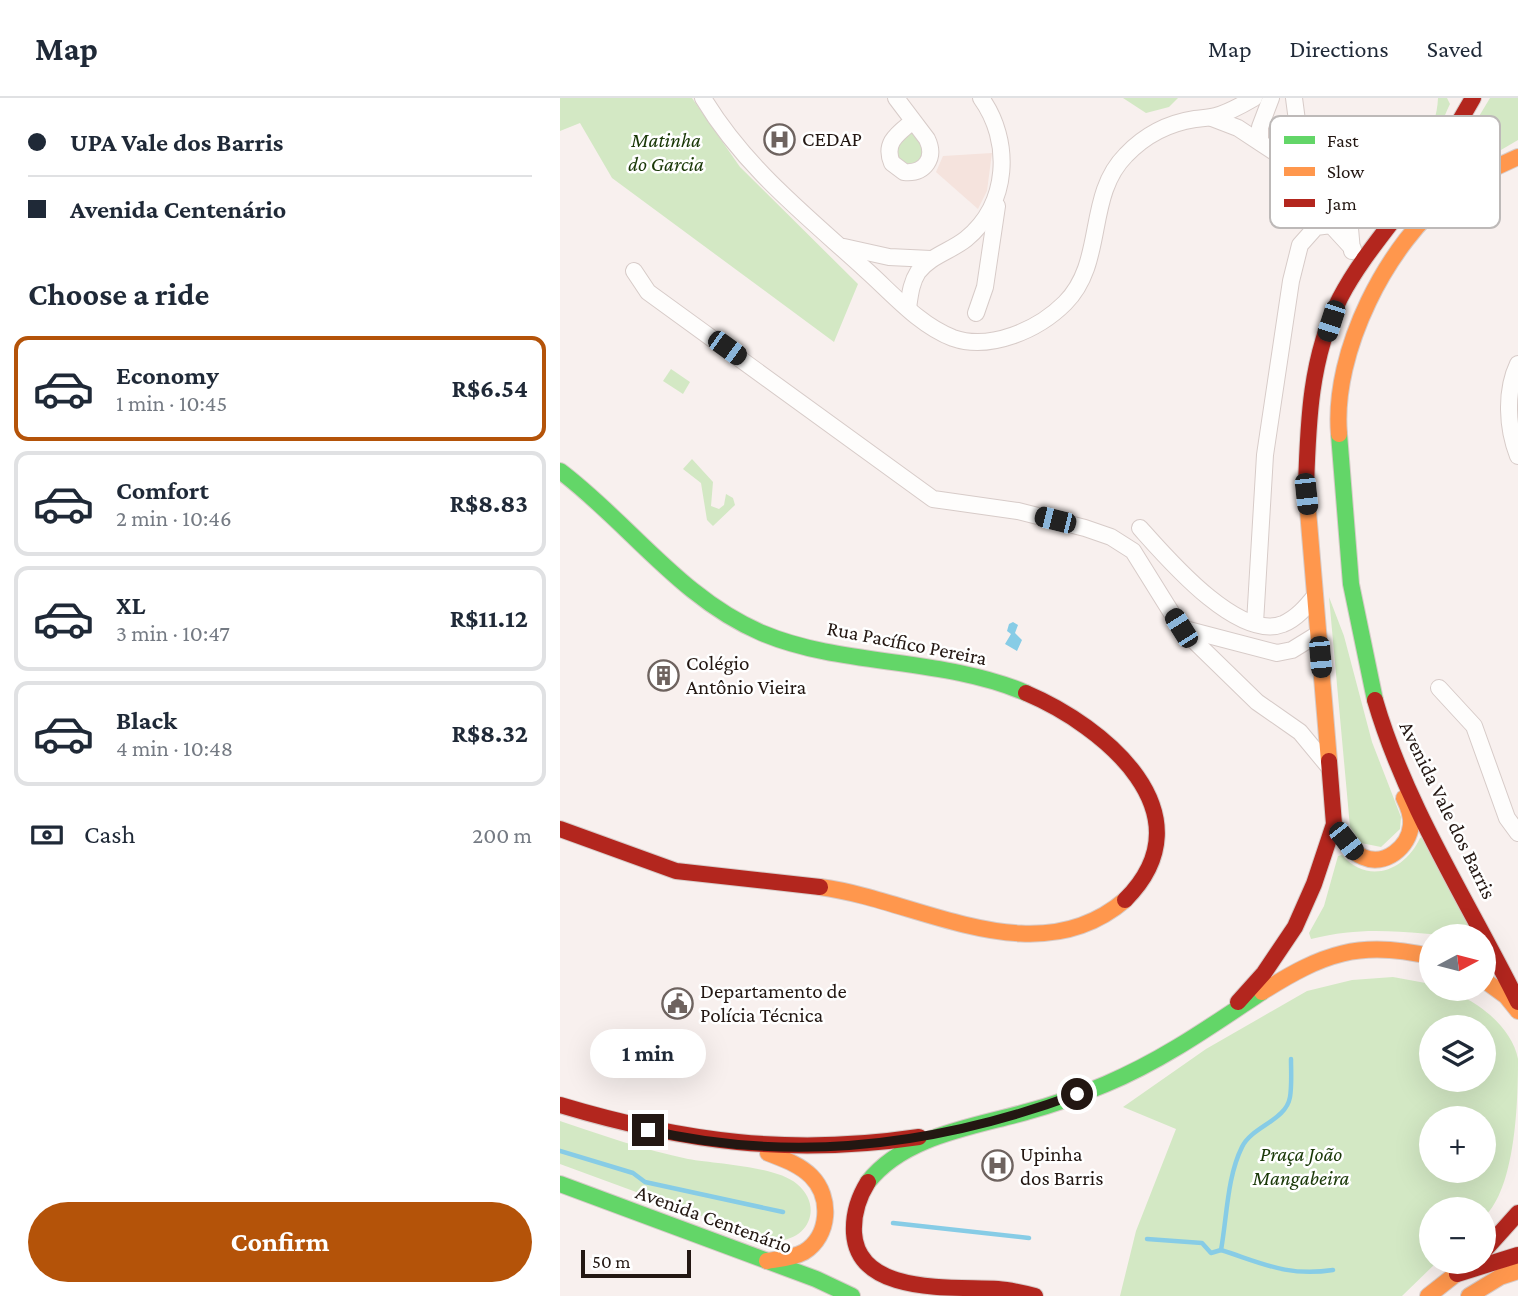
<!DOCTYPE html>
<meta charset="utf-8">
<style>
:root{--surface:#fff;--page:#f2f2f3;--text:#1f2937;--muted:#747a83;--line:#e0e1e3;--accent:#b45309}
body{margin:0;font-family:"Crimson Pro",serif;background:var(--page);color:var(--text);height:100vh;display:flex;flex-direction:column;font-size:26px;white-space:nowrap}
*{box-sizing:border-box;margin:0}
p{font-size:23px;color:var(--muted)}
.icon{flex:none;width:38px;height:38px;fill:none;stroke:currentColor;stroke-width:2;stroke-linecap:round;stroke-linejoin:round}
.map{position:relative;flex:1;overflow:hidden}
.sheet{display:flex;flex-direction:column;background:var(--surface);width:560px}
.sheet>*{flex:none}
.banner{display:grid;align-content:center;height:154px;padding:0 28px;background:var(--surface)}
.needle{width:46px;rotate:83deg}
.buttons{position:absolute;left:859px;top:826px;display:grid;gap:14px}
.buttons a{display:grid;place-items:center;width:77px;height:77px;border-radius:50%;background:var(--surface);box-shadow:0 7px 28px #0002;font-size:35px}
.scale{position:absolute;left:21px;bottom:18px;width:110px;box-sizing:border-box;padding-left:7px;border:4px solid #231712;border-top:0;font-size:19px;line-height:24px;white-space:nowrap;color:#231712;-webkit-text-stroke:5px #fff;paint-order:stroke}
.end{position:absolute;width:32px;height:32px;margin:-16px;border:9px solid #231712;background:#fff;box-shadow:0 0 0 4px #fff}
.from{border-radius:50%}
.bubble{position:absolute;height:49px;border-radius:24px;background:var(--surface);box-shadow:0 7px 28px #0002;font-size:23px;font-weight:700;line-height:49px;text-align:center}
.car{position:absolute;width:21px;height:42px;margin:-21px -10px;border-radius:9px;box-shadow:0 0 5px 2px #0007;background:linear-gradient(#222 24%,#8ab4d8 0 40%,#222 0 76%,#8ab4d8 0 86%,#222 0)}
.banner b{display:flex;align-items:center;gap:24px;height:66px;font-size:26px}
.banner b+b{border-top:2px solid var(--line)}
.banner i{width:18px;height:18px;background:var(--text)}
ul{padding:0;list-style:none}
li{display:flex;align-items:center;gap:21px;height:105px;margin:0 14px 10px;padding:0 14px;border:4px solid var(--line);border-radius:14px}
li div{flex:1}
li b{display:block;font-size:26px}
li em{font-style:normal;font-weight:700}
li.active{border-color:var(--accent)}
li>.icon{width:63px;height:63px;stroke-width:1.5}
h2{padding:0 28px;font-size:32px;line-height:84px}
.pay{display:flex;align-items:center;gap:18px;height:77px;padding:0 28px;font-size:26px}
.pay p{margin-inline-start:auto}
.primary-button{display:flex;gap:14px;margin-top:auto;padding:14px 28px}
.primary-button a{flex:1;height:80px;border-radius:42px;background:var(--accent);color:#fff;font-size:28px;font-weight:700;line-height:80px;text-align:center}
header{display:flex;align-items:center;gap:42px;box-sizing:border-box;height:98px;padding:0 35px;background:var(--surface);border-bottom:2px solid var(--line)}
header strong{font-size:33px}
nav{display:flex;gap:38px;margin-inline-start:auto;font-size:24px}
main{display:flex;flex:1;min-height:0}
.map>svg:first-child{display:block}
.built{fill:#f5e3dd}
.green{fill:#d3e8c4;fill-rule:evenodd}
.water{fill:#87cce6}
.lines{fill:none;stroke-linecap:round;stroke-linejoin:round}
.stream{stroke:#87cce6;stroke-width:4.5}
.street-casing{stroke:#d7cbc8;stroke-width:18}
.fast-casing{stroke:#d7cbc8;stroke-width:18}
.slow-casing{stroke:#d7cbc8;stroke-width:18}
.jam-casing{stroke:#d7cbc8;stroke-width:18}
.street{stroke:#fefdfc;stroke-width:16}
.fast{stroke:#63d668;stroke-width:16}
.slow{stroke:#ff974d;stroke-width:16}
.jam{stroke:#b3261e;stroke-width:16}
.route{stroke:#231712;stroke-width:9}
.labels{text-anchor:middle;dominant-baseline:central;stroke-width:5;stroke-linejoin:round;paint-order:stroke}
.poi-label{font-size:21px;fill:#231712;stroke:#fff;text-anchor:start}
.park-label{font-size:21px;font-style:italic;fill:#183706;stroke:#fff}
.street-label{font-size:21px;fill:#231712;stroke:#fff}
.key{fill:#fff;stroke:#bdb9b8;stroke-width:2}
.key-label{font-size:19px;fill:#231712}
</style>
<header>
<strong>Map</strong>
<nav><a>Map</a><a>Directions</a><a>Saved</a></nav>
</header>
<main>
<section class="sheet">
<div class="banner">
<b><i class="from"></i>UPA Vale dos Barris</b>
<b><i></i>Avenida Centenário</b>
</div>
<h2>Choose a ride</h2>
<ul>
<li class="active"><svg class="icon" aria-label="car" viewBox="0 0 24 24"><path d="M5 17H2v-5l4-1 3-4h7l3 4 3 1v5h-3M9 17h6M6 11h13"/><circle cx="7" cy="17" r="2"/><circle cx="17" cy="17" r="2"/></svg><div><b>Economy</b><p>1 min · 10:45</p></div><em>R$6.54</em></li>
<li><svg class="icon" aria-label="car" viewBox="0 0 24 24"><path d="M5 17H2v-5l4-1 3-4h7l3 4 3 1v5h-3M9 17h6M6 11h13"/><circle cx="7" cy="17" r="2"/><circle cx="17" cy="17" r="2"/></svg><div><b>Comfort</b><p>2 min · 10:46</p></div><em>R$8.83</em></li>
<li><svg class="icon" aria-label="car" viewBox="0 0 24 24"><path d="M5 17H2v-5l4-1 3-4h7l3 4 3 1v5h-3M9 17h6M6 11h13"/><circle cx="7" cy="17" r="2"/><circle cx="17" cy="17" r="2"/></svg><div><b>XL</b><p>3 min · 10:47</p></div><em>R$11.12</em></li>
<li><svg class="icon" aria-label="car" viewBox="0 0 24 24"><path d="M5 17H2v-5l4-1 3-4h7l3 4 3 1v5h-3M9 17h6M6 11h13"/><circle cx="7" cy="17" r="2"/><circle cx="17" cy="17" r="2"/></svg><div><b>Black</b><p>4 min · 10:48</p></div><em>R$8.32</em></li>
</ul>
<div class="pay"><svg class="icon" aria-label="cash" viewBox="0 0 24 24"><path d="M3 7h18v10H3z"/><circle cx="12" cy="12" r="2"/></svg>Cash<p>200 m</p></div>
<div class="primary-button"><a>Confirm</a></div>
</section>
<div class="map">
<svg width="958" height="1198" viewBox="0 0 958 1198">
<rect width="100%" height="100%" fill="#f8f0ee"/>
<polygon class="built" points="432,55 427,93 418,111 376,74 383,58"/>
<g class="green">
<polygon points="0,0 132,0 180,69 298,186 274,244 52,80 20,25 0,33"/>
<polygon points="563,0 618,0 609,9 586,15"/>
<path d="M 878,0 L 887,0 L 890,6 C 873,42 856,99 806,97 C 800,97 790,98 784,96 C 773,91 760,76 750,68 L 769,53 L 784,69 L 795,50 C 840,72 876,48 878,0 Z"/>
<polygon points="930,0 958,0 958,42 876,90"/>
<polygon points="353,31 366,49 358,69 339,64 334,53 336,44"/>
<polygon points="111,271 130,284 123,296 103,283"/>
<polygon points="132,361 153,384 151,408 159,411 164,407 166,396 173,400 175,407 153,428 147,422 141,385 123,371"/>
<polygon points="769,499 784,538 812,644 841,719 840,731 821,749 801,745 790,729"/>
<path d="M 865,738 L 916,838 C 854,838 815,825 751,841 L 749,835 L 764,808 L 778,758 L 782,757 C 808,787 845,773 860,740 Z"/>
<path d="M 833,879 L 871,886 L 872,891 C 905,891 952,926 958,961 C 958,1002 956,1090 924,1119 L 924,1111 L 872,1111 L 872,1164 L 877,1164 L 842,1198 L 560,1198 L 576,1133 L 616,1031 L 563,1009 L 646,951 L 747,893 L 792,882 ZM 872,929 L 924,929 L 924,982 L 872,982 ZM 872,1020 L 924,1020 L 924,1073 L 872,1073 Z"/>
<path d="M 0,1023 C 41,1037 85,1052 128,1061 C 156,1066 216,1068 237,1086 C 267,1111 244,1151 204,1141 L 0,1066 Z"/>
</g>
<polygon class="water" points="453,524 458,527 455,535 462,542 457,553 445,546 451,536 447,533 449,526"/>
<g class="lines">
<g class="stream">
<path d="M 731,961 C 731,973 732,987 730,999 C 726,1023 692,1028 682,1049 C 667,1079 667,1119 661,1152 C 702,1165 727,1179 773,1172"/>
<polyline points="0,1053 73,1075 85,1084 223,1114"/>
<polyline points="333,1125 469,1140"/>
<polyline points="587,1141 642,1145 651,1155 661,1152"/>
</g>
<defs>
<g id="street">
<path d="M 143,0 C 185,70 247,118 306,172 C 333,196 359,227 393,240 C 430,253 478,232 505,205 C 546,164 525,98 566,57 C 585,37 609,25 635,21 C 642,20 649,20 656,18 C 670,14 682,7 694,0"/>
<path d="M 336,0 L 367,41 C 376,60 365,76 344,74 L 332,65 C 323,44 339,35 353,23"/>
<polyline points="734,0 739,38 755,82"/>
<polyline points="652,20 678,30 787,102 817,103 856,85"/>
<polyline points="700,44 700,29 711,0"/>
<polyline points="775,97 789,119 792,153"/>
<polyline points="284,149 329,159 371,161"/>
<polyline points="74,173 88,194 373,401 458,413 525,430 551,439 573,453 621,530 697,604 740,634 769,669"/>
<path d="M 348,210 C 350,197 351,185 358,174 C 370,158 391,153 406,141 C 449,106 452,43 421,0"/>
<polyline points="416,215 425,189 437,108"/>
<path d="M 958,266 C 945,293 947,330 958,358"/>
<path d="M 580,430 C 606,459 678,544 723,526 C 737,520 746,509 755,498"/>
<polyline points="695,525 705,357 731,183 740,147 756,129 771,127 793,151"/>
<polyline points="621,530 717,555 732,552 758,536"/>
<polyline points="879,590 914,628 947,720 958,735"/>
</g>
<g id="fast">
<polyline points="779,336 791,486 815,602"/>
<path d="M 0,373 C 69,425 121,501 202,535 C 282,569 383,559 466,595"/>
<path d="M 308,1084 C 344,1038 413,1029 466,1014 C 493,1007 520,997 546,986 C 603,962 651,928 702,894"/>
<polyline points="0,1086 256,1181 292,1198"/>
</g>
<g id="slow">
<path d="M 779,336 C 772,254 827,145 892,95 C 913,80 935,69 958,59"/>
<polyline points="746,389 769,663"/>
<path d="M 774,726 C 782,738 789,753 803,759 C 825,769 849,749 851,727 C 852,717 848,708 844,700"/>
<path d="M 260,789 C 359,802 475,879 565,802"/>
<polyline points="924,882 946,898 958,913"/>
<path d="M 702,894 C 762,856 800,841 872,859"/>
<path d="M 207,1163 C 219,1161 233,1160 244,1154 C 270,1138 272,1099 251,1078 C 239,1066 223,1061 208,1055"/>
<polyline points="868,1198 910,1165"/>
<polyline points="909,1198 940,1179 958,1173"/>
</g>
<g id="jam">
<path d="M 746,389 C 748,325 750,259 780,200 C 803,156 838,119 866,78 C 883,53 898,26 913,0"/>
<path d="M 466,595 C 544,628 651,716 565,802"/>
<path d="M 815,602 C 846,709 909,805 958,904"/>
<polyline points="0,731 116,773 260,789"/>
<polyline points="678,904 704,875 735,829 754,786 774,726 769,663"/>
<path d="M 0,1007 C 123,1044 231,1058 359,1039"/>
<path d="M 308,1084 C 298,1100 293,1116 294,1135 C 298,1198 392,1188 438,1191 C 451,1192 463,1195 475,1198"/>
<polyline points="924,1153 958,1115"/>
<polyline points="897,1176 958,1157"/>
</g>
</defs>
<use href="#street" class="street-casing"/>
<use href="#fast" class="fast-casing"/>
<use href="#slow" class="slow-casing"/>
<use href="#jam" class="jam-casing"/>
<use href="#street" class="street"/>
<use href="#fast" class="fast"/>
<use href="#slow" class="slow"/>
<use href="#jam" class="jam"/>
</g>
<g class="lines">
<path class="route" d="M 88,1032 C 234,1066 377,1048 517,996"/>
</g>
<defs>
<symbol id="hospital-ring" viewBox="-11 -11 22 22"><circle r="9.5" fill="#fff" stroke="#6e635f" stroke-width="1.5"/><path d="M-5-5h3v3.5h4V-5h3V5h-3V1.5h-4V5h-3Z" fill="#6e635f"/></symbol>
<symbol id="building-ring" viewBox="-11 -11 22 22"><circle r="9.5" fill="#fff" stroke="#6e635f" stroke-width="1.5"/><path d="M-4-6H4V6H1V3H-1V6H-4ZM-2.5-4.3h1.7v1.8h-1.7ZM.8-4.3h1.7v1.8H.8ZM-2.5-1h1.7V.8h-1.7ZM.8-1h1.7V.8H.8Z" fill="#6e635f"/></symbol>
<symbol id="civic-ring" viewBox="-11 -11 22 22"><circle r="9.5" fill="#fff" stroke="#6e635f" stroke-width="1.5"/><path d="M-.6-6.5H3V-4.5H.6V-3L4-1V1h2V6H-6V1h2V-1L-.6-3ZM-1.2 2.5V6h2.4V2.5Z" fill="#6e635f"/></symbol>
</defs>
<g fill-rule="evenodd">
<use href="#hospital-ring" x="202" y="24" width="35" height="35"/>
<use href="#building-ring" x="86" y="560" width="35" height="35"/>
<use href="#civic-ring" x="100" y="888" width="35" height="35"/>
<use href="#hospital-ring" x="420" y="1050" width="35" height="35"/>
</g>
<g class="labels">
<g class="poi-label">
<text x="242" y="41">CEDAP</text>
<text x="126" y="565">Colégio<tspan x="126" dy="24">Antônio Vieira</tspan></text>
<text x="140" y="893">Departamento de<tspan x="140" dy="24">Polícia Técnica</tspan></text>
<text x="460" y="1056">Upinha<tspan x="460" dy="24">dos Barris</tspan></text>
</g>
<g class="park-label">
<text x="106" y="42">Matinha<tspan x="106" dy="24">do Garcia</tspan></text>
<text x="741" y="1056">Praça João<tspan x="741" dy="24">Mangabeira</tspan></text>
</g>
<g class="street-label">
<text transform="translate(347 545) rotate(11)">Rua Pacífico Pereira</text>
<text transform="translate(888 712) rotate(64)">Avenida Vale dos Barris</text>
<text transform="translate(154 1121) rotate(20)">Avenida Centenário</text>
</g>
</g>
<rect x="710" y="18" width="230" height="112" rx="10" class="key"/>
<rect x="724" y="38" width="31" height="8" fill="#63d668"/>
<rect x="724" y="69" width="31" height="9" fill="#ff974d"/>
<rect x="724" y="101" width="31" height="8" fill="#b3261e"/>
<g class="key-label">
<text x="767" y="49">Fast</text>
<text x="767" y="80">Slow</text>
<text x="767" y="112">Jam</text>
</g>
</svg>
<div class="buttons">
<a><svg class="needle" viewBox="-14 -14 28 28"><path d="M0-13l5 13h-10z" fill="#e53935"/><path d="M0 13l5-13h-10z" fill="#747a83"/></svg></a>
<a><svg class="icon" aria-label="layers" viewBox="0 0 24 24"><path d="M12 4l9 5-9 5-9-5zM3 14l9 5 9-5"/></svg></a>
<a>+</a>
<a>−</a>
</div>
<div class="scale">50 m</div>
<i class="end from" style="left:517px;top:996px"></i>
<i class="end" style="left:88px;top:1032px"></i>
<div class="bubble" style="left:30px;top:931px;width:116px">1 min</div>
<i class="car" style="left:771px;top:223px;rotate:198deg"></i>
<i class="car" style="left:167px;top:250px;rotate:126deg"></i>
<i class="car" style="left:746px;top:396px;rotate:174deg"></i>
<i class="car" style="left:495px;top:422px;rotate:284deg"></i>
<i class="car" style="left:621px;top:530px;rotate:328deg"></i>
<i class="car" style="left:760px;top:559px;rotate:175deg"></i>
<i class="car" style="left:786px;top:743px;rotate:142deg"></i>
</div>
</main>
